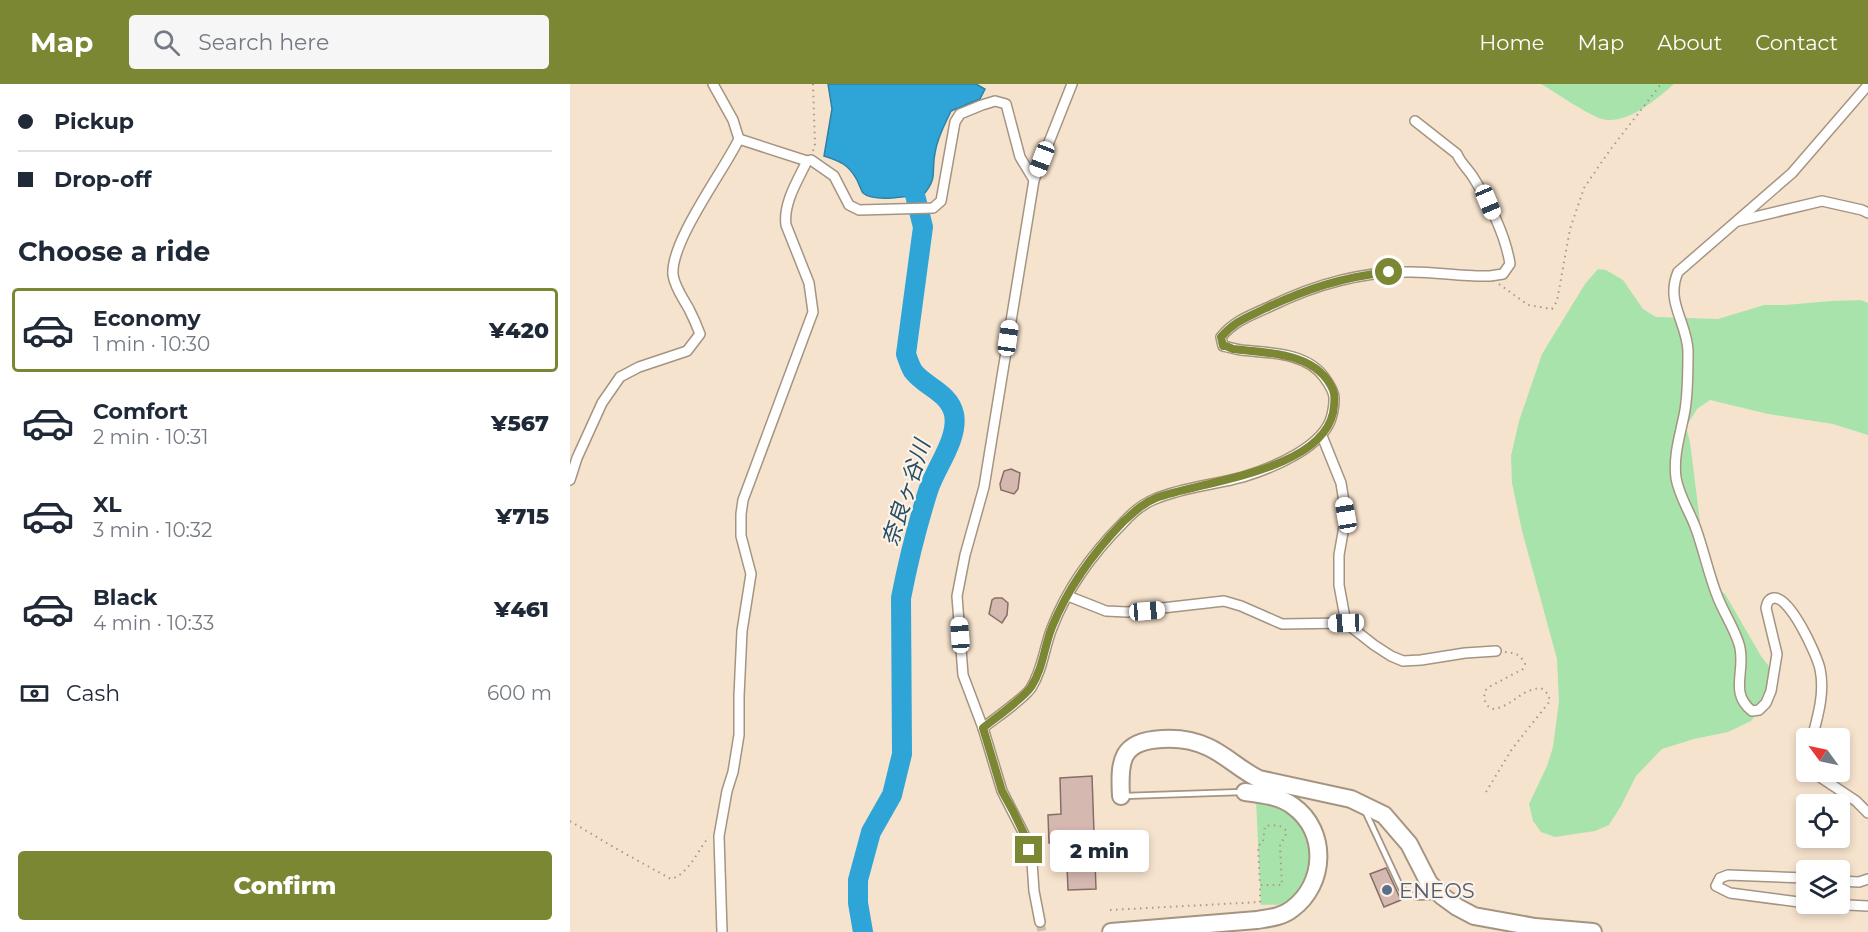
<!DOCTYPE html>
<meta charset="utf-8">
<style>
:root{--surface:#fff;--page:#f6f6f7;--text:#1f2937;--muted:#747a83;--line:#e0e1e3;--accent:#7c8734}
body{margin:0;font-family:Montserrat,"Noto Sans JP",sans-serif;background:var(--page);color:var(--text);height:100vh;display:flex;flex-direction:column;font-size:22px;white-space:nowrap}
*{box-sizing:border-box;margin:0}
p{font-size:20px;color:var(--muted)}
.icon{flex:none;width:33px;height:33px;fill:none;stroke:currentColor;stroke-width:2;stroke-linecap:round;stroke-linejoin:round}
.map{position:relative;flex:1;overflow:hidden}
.panel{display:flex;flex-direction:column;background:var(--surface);width:570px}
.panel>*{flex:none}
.guide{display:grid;align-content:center;height:132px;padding:0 18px;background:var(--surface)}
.needle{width:39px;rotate:303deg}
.buttons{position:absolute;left:1226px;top:644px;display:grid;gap:12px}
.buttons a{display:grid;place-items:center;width:54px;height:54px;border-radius:6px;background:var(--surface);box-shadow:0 3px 9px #0003;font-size:30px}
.end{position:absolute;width:27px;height:27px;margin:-14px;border:8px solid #7c8734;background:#fff;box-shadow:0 0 0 3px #fff}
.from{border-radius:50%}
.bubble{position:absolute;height:42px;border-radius:6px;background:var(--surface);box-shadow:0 3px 9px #0003;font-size:20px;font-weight:800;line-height:42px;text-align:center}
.car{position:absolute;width:18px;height:36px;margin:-18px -9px;border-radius:8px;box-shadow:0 0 4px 2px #0007;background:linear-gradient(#fff 24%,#345 0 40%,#fff 0 76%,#345 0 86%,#fff 0)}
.guide b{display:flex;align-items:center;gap:21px;height:57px;font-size:22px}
.guide b+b{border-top:2px solid var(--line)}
.guide i{width:15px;height:15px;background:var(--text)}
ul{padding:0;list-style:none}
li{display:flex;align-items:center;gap:18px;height:84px;margin:0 12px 9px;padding:0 6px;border:3px solid transparent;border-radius:6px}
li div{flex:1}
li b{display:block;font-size:22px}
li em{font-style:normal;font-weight:800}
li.active{border-color:var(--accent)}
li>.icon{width:54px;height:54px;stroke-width:1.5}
h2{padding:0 18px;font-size:27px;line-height:72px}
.pay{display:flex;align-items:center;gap:15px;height:66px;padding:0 18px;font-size:22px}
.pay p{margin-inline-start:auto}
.button{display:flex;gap:12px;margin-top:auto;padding:12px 18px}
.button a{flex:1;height:69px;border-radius:6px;background:var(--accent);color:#fff;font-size:24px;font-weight:800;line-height:69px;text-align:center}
header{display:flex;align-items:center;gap:36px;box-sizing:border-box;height:84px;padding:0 30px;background:var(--accent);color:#fff}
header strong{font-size:28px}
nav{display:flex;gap:33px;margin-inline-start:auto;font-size:21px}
.search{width:420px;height:54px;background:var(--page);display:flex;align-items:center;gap:15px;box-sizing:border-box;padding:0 21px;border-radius:6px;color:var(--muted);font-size:22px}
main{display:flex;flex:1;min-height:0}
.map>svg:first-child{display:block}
.green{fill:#a9e3ac}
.water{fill:#2fa5d7;stroke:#3080a1;stroke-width:1.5}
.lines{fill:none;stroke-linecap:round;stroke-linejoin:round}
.river{stroke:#2fa5d7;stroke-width:20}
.building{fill:#d5b9b1;stroke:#876d66;stroke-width:1.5}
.street-tunnel{stroke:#cfbeac;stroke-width:9;stroke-dasharray:9 4.5;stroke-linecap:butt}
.lane-casing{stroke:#a59481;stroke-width:8}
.street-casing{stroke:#a59481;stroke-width:12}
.highway-casing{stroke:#a59481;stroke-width:20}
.path{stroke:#a79989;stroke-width:2;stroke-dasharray:1.5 4.5;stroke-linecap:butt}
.lane{stroke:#fff;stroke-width:4.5}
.street{stroke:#fff;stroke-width:9}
.highway{stroke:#fff;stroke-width:16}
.route{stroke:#7c8734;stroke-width:8}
.service-dot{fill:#5c6f8a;stroke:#fdf2e5;stroke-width:2}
.labels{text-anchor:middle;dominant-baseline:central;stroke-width:4.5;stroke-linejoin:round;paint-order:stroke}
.service-label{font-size:21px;fill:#4e5e75;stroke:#fdf2e5;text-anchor:start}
.water-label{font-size:22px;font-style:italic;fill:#224f65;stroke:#fdf2e5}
</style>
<header>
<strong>Map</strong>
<div class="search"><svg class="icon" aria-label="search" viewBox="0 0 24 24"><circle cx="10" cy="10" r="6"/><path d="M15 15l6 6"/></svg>Search here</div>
<nav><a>Home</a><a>Map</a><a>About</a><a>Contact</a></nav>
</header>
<main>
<section class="panel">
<div class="guide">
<b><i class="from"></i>Pickup</b>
<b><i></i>Drop-off</b>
</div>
<h2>Choose a ride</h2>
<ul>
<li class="active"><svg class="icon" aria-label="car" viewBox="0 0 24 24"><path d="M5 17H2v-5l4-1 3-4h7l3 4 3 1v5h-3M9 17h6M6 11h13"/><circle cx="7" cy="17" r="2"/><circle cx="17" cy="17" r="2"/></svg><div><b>Economy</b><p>1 min · 10:30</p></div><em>¥420</em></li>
<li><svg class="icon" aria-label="car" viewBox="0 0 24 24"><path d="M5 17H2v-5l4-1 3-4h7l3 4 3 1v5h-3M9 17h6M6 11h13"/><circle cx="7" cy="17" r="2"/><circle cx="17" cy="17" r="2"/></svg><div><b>Comfort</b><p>2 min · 10:31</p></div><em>¥567</em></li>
<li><svg class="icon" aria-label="car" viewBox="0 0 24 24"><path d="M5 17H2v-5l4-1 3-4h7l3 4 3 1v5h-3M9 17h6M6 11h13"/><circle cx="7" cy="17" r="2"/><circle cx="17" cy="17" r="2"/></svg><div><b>XL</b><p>3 min · 10:32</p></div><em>¥715</em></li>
<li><svg class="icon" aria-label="car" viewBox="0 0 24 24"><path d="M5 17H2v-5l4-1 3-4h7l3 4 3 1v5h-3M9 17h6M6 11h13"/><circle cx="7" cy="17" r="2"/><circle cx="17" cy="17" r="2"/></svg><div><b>Black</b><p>4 min · 10:33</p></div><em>¥461</em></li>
</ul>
<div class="pay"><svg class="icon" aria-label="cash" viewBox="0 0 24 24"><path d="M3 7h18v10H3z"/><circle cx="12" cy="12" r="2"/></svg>Cash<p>600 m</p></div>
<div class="button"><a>Confirm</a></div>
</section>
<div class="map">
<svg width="1298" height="848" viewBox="0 0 1298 848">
<rect width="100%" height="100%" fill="#f6e3ce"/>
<g class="green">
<path d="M 971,0 L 1104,0 C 1087,15 1054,44 1029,34 C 1012,27 988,10 971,0 Z"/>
<polygon points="1028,185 1036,186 1053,196 1073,225 1086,233 1148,235 1194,221 1215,221 1261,217 1291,216 1298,219 1298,351 1263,340 1198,330 1140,316 1127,325 1116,343 1120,358 1136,486 1144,502 1155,510 1191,572 1204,589 1200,613 1181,637 1158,648 1124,655 1092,665 1066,692 1051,722 1039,741 1025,747 985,753 971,748 963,737 959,720 977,682 983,663 989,617 987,575 952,447 942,399 941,372 949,337 972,270 1015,200"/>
<path d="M 686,716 C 699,719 713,722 724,732 C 748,753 747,806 714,819 C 708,822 698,820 691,821 Z"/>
</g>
<path class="water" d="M 258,0 L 406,0 L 415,5 L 410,15 L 381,27 C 375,40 367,54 365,69 C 361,87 368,94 354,110 C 340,112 304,119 293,109 C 291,106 289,100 287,96 C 279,81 270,77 254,72 L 262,25 Z"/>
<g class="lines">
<path class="river" d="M 293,848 L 288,819 L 288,796 L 301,748 L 322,711 L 332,670 L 331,514 C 338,478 347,442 358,407 C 365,384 389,355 384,330 C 379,308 355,303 343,287 C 340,282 338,276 336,270 L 353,143 L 339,87"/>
</g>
<g class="building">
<polygon points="441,385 450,389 448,405 444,410 431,406 430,400 434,387"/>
<polygon points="425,514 432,514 438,519 437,531 432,539 419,530 422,516"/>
<polygon points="522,692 526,805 498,806 496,758 479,759 478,731 491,730 490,694"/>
<polygon points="816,784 831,816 814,823 800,790"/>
</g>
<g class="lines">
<polyline class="street-tunnel" points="470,838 472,848"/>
<defs>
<g id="lane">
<polyline points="554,712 672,708"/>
<path d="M 796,729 L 831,804 C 841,815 852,813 866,812"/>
</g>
<g id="street">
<polyline points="169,55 237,77 241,76 264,92 279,121 289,126 363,124 371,117 385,38 390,30 412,21 425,17 436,20 450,73 464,96"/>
<polyline points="1168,137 1252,117 1292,126 1298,129"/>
<polyline points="752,352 771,399 776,431 769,471 769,501 776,539"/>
<path d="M 0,396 L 7,374 L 32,319 L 50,293 L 69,283 L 117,267 L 130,250 C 127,242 123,233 119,225 C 113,214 105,204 103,191 C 100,158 153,88 169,55 L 163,36 L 143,0"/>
<polyline points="498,512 536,527 557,528 654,517 671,522 712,540 776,539 804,561 821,572 833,577 851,576 895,569 926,567"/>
<path d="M 413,644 C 424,635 455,614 461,604 C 473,585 474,564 482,544 C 497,505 523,469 553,439 C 562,429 572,420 585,415 C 613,403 644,401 673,393 C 702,384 755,363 762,331 C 766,313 765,308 754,293 C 736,268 698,269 671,266 C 664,265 659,263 653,262 L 651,253 C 665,236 682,231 701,222 C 746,200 792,187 842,188 C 868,188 894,193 920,192 L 933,190 L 940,180 C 935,149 920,120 903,93 C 898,85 890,78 887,70 L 845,37"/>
<path d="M 1242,654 C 1248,632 1255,608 1250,585 C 1247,571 1220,512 1204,514 C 1198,515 1197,519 1196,524 L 1207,570 L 1201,607 L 1196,619 L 1189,626 L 1182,627 C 1158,608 1177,586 1169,560 C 1164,544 1154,529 1148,514 C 1139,492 1134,467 1126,445 C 1120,428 1109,412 1106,394 C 1103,370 1111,349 1115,326 C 1118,308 1118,286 1118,267 C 1117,238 1095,218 1108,188 L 1222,89 L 1298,1"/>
<polyline points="1248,687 1250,693 1286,717 1298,729"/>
<polyline points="1236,794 1158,791 1150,794 1146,802 1160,809 1236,819"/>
<polyline points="1269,797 1289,798 1298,795"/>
<polyline points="1237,819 1298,822"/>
<polyline points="470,838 464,807 462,778 456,754 432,707 413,644 393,591 387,512 395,471 414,403 464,96 502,0"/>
<path d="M 152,848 L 149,752 L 157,707 L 163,688 L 169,651 L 169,612 L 172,547 L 181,490 L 171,452 L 171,430 L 173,416 L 243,228 L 239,199 L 216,141 C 213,119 228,96 237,77"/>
</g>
<g id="highway">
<path d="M 551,712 C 549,676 551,657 592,655 C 607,654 623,656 638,663 C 656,671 670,686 689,695 L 781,715 L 814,731 L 839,760 L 859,799 L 872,812 L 887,823 L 904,832 L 965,843 L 1023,848"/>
<path d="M 541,848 L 687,836 C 699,834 712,833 722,825 C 756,800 758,747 723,722 C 710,712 691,710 675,708"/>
</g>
</defs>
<use href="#lane" class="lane-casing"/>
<use href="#street" class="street-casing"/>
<use href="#highway" class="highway-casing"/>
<g class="path">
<polyline points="243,67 245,60 243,0"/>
<polyline points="929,200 958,221 982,225 987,217 1000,145 1014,104 1040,66 1091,0"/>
<path d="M 916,708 L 942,665 L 980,617 L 978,610 L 971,604 C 948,606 942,624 921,625 C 914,619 912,612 917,604 L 953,585 L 955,580 C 950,570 945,569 935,568"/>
<path d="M 0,737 L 45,764 L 101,795 C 119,790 127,767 139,753"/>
<path d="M 540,826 L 690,818 L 690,801 L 712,801 L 710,762 L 717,748 C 712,740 704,741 695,742 L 693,758 L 688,762 L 690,801"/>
</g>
<use href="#lane" class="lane"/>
<use href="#street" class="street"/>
<use href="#highway" class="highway"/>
</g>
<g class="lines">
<path class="route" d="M 459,766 L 456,754 L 443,727 L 432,707 L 413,644 C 424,635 455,613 461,603 C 473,585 474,563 482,543 C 498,504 524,468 553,438 C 563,429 573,419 586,414 C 633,397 750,387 763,329 C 764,322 766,313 763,306 C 747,268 697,269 663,265 L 656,262 L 653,262 L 651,253 C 665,237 676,234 694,225 C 736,205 772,193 819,188"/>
</g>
<circle class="service-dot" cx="817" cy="806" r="6"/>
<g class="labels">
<g class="service-label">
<text x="829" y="806">ENEOS</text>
</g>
<g class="water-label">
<text transform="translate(336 409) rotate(-72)">奈良ヶ谷川</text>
</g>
</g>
</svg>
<div class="buttons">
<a><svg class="needle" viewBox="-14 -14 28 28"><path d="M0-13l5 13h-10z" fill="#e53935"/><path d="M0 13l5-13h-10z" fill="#747a83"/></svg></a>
<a><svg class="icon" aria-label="locate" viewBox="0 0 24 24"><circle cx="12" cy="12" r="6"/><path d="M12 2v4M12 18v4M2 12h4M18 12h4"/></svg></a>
<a><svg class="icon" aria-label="layers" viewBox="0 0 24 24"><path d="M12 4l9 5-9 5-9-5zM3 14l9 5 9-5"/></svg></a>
</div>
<i class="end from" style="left:819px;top:188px"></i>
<i class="end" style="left:459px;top:766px"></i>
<div class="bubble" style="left:480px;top:746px;width:99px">2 min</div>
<i class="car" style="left:472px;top:75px;rotate:201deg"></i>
<i class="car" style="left:918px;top:118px;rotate:157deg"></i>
<i class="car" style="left:438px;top:254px;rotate:8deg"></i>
<i class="car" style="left:776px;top:431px;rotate:350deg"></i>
<i class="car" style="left:577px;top:527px;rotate:85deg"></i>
<i class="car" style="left:776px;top:539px;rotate:268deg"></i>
<i class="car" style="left:390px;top:551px;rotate:356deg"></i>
</div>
</main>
